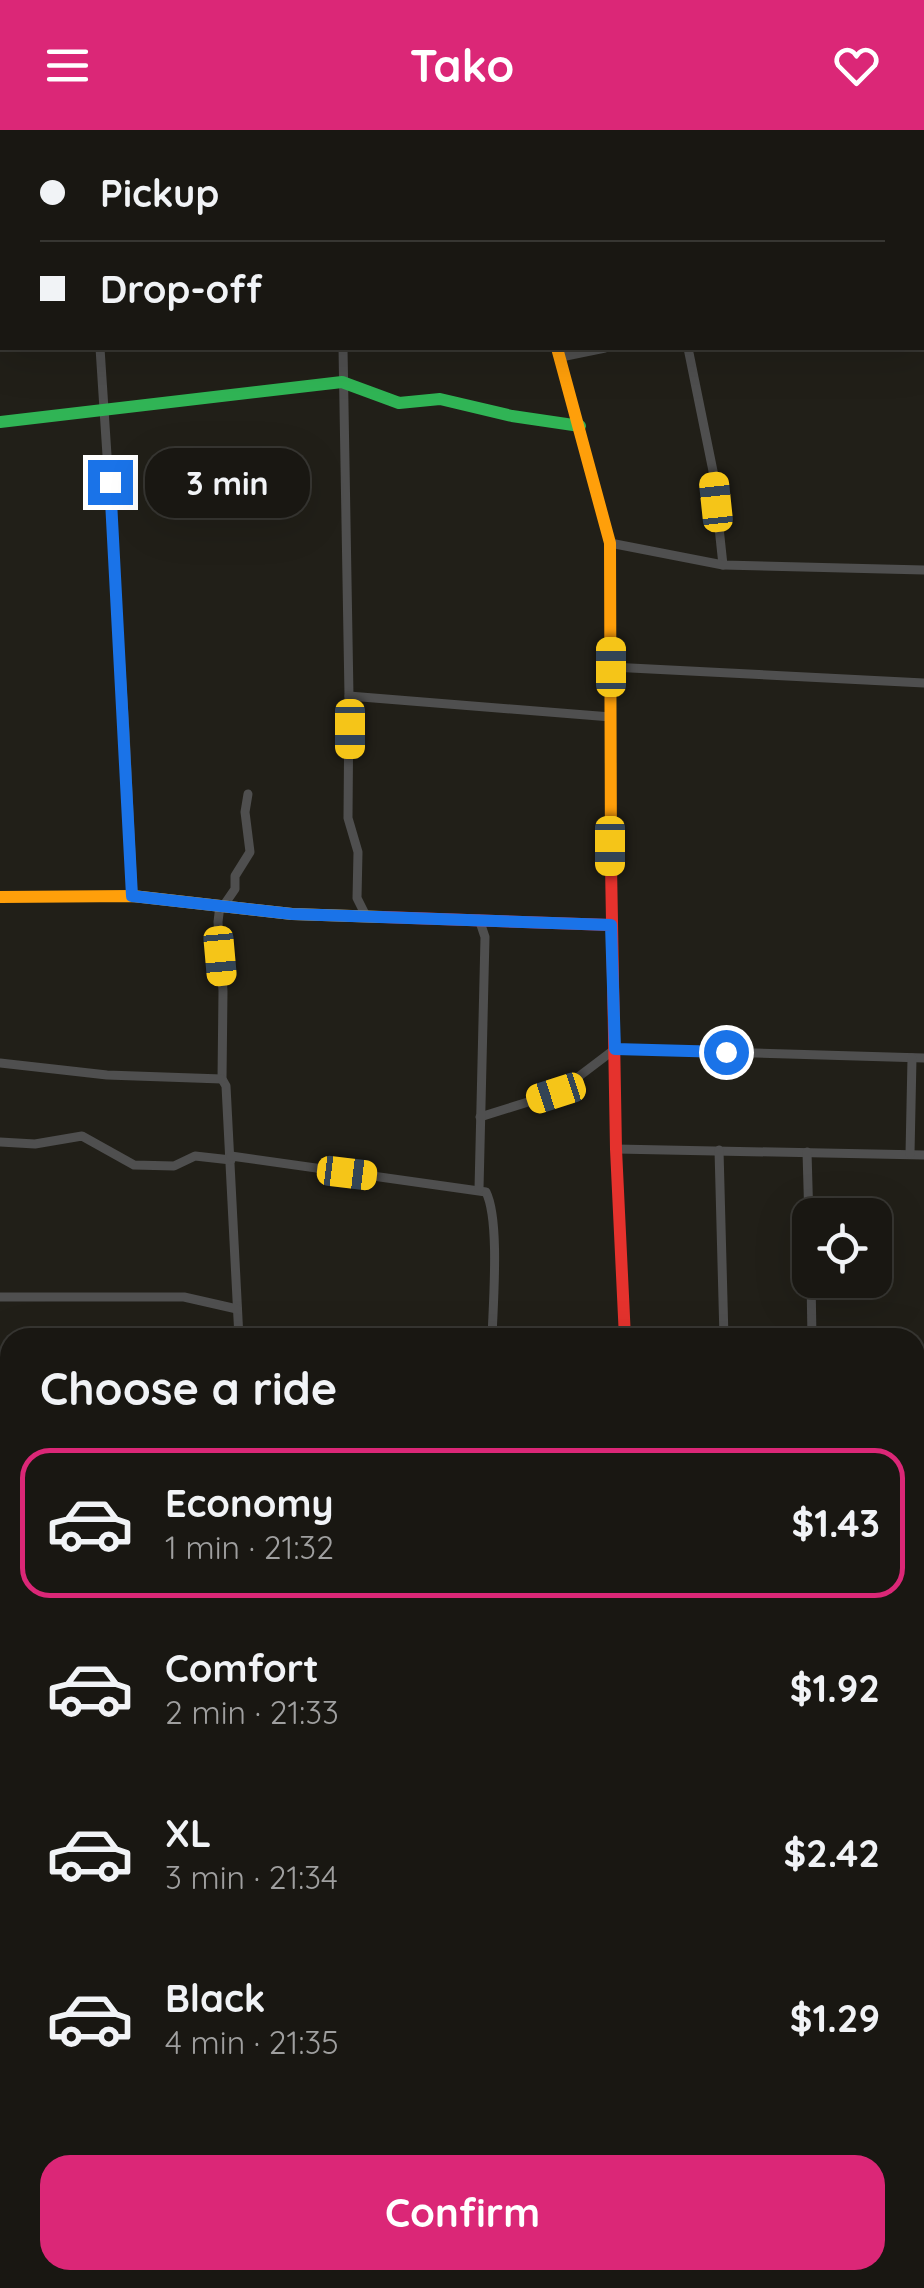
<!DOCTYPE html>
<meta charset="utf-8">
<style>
:root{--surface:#191712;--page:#262420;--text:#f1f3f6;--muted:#9f9f9f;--line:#373632;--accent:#db2777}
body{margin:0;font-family:Quicksand,sans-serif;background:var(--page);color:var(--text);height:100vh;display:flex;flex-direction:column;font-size:38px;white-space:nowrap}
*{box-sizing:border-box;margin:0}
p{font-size:32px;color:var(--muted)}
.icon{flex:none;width:55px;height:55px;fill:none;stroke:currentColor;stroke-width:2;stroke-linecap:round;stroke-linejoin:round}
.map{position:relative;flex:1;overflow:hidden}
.side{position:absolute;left:0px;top:1198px;width:925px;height:962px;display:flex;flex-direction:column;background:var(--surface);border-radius:30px 30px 0 0;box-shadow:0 10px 40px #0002,0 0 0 2px var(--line)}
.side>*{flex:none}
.banner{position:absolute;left:0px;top:0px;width:925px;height:220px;box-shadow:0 10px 40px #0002,0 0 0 2px var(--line);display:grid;align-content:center;height:220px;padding:0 40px;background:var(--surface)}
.controls{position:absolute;left:792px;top:1068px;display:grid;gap:20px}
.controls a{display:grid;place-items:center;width:100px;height:100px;border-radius:20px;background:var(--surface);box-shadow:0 10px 40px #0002,0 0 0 2px var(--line);font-size:50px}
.end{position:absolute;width:45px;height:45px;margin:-22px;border:12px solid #1a73e8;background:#fff;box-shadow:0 0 0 5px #fff}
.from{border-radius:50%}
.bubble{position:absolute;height:70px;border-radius:30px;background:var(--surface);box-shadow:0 10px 40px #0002,0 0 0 2px var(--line);font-size:32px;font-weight:700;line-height:70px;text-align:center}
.car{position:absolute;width:30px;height:60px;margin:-30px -15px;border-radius:12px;box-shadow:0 0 8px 2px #0007;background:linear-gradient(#f5c518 24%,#345 0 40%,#f5c518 0 76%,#345 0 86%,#f5c518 0)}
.banner b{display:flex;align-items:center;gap:35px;height:95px;font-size:38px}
.banner b+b{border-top:2px solid var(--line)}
.banner i{width:25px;height:25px;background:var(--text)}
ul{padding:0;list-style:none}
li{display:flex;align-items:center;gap:30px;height:150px;margin:0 20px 15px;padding:0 20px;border:5px solid transparent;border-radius:30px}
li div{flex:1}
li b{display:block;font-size:38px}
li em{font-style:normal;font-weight:700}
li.on{border-color:var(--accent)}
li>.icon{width:90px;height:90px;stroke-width:1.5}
h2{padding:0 40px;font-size:45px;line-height:120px}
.action{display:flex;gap:20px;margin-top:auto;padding:20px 40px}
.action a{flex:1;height:115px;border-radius:30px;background:var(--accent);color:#fff;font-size:40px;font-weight:700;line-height:115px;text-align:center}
header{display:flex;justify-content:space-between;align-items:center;height:130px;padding:0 40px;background:var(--accent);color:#fff;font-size:45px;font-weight:700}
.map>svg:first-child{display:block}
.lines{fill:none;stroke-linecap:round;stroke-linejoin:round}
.stream{stroke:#293561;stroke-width:2.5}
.street{stroke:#4f4f4f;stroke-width:9}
.fast{stroke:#30b455;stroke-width:12}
.slow{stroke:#ff9f0a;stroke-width:12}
.jam{stroke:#e5322d;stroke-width:12}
.route{stroke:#1a73e8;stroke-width:12}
</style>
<header><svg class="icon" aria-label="menu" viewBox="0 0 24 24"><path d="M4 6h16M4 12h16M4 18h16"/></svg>Tako<svg class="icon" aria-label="heart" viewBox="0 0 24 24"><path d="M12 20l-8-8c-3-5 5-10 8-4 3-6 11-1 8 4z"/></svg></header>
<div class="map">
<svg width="924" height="2158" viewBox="0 0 924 2158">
<rect width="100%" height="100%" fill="#211f18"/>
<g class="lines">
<g class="stream">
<polyline points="915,2001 924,1999"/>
<polyline points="173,2158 183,2156 190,2150"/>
</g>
<g class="street">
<polyline points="347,0 347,2"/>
<polyline points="598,2 598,0"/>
<polyline points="922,38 924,37"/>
<polyline points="0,145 2,145"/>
<polyline points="922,164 924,164"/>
<polyline points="100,218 125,601 133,766"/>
<polyline points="343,218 349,566 348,688 358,722 357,768 365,784"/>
<polyline points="688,218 713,341 723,435"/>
<polyline points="561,227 605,218"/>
<polyline points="610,413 723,435 924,440"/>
<polyline points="611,537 924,553"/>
<polyline points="349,566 611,587"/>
<polyline points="220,775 218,792 223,861 222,949 226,956 239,1208"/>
<polyline points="224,775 235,759 235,746 250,722 245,682 248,664"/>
<polyline points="0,933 107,945 222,949"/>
<polyline points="480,987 557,963 615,919 924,928"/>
<polyline points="0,1012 35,1014 82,1006 134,1035 174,1036 195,1026 231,1030"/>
<polyline points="616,1019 924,1025"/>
<polyline points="719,1020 724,1208"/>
<polyline points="807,1022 810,1126"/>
<polyline points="910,1024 912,928"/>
<path d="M 231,1026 L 486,1062 C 500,1090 493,1174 492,1208"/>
<polyline points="479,1059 485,807 479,789"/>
<polyline points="811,1150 812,1208"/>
<polyline points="0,1167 184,1167 237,1179"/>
<polyline points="915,1273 924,1274"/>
<polyline points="0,1303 10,1306"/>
<polyline points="915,1380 924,1380"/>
<polyline points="0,1412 10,1413"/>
<polyline points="915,1475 924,1475"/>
<polyline points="0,1519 10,1519"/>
<polyline points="915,1572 924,1572"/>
<polyline points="0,1739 10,1736"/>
<polyline points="915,1754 924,1754"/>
<polyline points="915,1845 924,1846"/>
<polyline points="0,1865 10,1866"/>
<polyline points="915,1949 924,1945"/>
<polyline points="256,2150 261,2158"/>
<polyline points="488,2158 489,2150"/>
<polyline points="589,2158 592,2150"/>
</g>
<polyline class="fast" points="0,292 342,252 399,273 440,269 512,286 580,296"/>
<g class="slow">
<polyline points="479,0 480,2"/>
<polyline points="557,218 610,413 611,735"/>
<polyline points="0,767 133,766 292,784 383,787"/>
</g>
<g class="jam">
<polyline points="611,735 616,1019 625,1208"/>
<polyline points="383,787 611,795"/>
<polyline points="692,2150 692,2158"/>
</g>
</g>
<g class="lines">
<polyline class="route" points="110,352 132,766 292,784 611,795 615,919 726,922"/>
</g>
</svg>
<div class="controls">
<a><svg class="icon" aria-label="locate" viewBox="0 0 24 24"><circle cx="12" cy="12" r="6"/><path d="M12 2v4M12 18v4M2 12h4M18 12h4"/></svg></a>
</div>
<i class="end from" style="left:726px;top:922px"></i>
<i class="end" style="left:110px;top:352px"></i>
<div class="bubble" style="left:145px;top:318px;width:165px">3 min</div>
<i class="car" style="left:716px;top:372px;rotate:354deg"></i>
<i class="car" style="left:611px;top:537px;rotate:0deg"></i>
<i class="car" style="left:350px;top:599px;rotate:180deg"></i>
<i class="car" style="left:610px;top:716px;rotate:180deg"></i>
<i class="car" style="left:220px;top:826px;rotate:175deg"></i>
<i class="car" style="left:556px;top:963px;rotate:252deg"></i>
<i class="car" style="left:347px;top:1043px;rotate:97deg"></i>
<div class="banner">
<b><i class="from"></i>Pickup</b>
<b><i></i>Drop-off</b>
</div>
<section class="side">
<h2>Choose a ride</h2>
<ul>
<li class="on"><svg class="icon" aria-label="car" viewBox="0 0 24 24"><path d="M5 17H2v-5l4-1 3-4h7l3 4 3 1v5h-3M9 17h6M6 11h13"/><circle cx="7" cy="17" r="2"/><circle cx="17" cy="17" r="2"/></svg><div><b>Economy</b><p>1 min · 21:32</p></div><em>$1.43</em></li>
<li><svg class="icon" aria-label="car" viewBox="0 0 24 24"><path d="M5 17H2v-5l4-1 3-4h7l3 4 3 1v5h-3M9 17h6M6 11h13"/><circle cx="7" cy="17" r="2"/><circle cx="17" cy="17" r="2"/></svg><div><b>Comfort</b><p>2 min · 21:33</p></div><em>$1.92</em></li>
<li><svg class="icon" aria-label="car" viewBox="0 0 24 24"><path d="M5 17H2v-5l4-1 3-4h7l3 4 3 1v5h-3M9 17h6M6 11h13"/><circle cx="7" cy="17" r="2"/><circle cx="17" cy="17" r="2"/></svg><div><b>XL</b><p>3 min · 21:34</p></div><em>$2.42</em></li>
<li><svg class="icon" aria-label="car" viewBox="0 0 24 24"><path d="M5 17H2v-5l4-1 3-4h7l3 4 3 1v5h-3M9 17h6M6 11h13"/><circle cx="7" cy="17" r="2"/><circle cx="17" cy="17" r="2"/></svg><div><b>Black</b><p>4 min · 21:35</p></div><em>$1.29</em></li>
</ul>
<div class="action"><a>Confirm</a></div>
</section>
</div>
